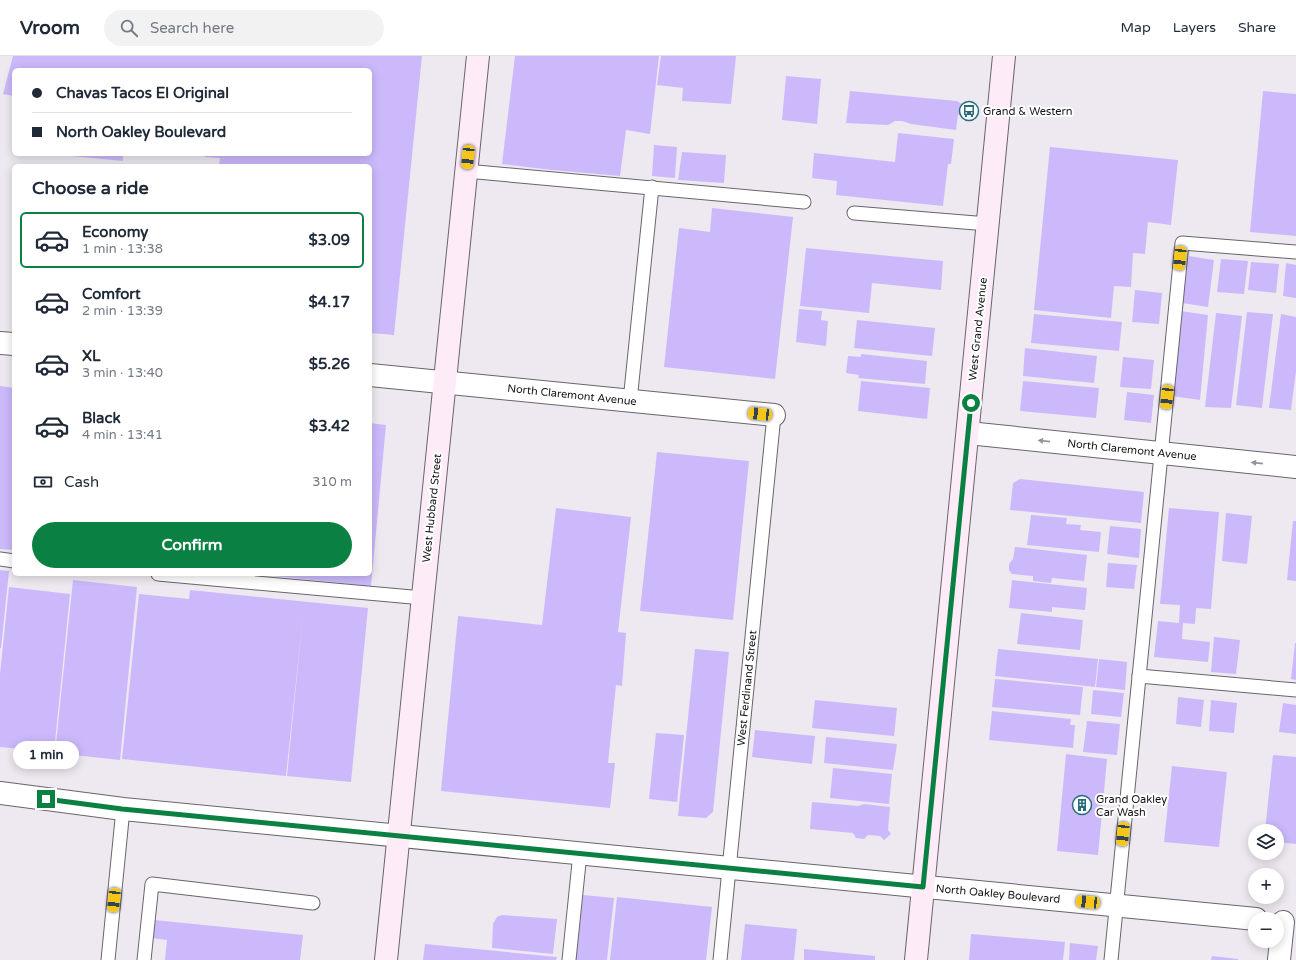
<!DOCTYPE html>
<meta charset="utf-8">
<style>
:root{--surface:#fff;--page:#f2f2f3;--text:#1f2937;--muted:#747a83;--line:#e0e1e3;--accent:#0b8043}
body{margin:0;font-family:"Varela Round",sans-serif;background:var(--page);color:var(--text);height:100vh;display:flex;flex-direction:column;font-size:15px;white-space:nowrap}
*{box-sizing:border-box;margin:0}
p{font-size:13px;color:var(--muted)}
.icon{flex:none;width:22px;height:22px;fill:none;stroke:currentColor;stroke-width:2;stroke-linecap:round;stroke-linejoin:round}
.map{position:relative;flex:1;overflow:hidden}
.drawer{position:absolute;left:12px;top:108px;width:360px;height:412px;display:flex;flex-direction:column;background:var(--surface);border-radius:6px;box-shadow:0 2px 10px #0003}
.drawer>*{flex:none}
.hud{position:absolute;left:12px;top:12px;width:360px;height:88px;border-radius:6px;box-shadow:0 2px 10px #0003;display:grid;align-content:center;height:88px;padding:0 20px;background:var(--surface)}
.fabs{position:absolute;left:1248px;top:768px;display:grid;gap:8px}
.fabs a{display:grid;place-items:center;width:36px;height:36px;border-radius:50%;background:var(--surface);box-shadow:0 2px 10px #0003;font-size:20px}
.end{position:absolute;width:18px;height:18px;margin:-9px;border:5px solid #0b8043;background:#fff;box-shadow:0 0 0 2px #fff}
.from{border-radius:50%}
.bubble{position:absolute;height:28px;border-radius:14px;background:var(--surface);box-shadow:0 2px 10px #0003;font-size:13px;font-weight:700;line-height:28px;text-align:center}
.car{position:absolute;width:12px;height:24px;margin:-12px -6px;border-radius:5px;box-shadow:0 0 3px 1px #0007;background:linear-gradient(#f5c518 24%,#345 0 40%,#f5c518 0 76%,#345 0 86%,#f5c518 0)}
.hud b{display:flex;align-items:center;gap:14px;height:38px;font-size:15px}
.hud b+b{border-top:1px solid var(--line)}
.hud i{width:10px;height:10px;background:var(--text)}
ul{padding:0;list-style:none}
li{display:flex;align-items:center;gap:12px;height:56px;margin:0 8px 6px;padding:0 12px;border:2px solid transparent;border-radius:6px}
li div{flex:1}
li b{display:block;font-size:15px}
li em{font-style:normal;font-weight:700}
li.active{border-color:var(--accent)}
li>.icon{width:36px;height:36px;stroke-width:1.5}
h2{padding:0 20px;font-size:18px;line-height:48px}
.pay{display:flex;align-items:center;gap:10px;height:44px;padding:0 20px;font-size:15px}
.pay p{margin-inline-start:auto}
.action{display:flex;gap:8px;margin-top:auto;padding:8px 20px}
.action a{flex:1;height:46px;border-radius:24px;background:var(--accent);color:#fff;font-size:16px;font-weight:700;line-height:46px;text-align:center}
header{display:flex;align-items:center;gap:24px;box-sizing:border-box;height:56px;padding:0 20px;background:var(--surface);border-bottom:1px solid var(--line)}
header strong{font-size:19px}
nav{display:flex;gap:22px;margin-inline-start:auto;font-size:14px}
.search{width:280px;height:36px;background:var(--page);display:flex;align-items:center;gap:10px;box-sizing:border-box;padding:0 14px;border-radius:22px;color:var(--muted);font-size:15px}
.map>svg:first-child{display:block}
.building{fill:#cbb9fb}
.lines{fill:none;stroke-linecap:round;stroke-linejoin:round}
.lane-casing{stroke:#68656a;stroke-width:15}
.street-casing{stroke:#68656a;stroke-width:24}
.secondary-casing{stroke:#68656a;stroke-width:24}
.lane{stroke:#fff;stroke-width:13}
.street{stroke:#fff;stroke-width:22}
.secondary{stroke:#feebf8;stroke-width:22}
.oneway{fill:#969596}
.route{stroke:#0b8043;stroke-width:5}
.labels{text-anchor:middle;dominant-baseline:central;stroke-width:4;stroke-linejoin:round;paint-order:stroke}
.poi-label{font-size:11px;fill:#151315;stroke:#fff;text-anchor:start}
.street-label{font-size:11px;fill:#151315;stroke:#fff}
</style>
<header>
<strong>Vroom</strong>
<div class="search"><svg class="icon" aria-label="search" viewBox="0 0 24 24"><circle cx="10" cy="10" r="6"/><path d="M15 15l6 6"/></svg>Search here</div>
<nav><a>Map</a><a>Layers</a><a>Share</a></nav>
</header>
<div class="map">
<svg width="1296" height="904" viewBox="0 0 1296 904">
<rect width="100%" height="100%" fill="#eee9f0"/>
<g class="building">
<polygon points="13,0 422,0 394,279 370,277 370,110 219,110 220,102 205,101 205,98 370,98 370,14 14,14 14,40 3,38"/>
<polygon points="515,0 659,0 650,78 626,74 620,120 552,114 502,108"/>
<polygon points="661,0 736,0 731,48 682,45 683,32 657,29"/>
<polygon points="786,20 821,23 817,68 782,64"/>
<polygon points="850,35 957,45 962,48 962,57 958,59 956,74 911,68 902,65 895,65 888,69 846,67"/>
<polygon points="1263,35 1296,38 1296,180 1250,176"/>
<polygon points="898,77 954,83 951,108 948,108 943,150 836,139 837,125 812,122 814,97 895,106"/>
<polygon points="654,89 677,91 675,122 652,120"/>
<polygon points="1050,91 1178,104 1171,169 1148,166 1145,198 1133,197 1131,231 1114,230 1111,262 1034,254"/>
<polygon points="682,96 726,99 724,127 678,124"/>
<polygon points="61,98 123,98 123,105 61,99"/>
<polygon points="712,152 793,161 775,323 664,311 679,172 710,176"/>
<polygon points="806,192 943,205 941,234 872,227 869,257 800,250"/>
<polygon points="1189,200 1214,204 1208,251 1182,247"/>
<polygon points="1221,203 1248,205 1244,238 1217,236"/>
<polygon points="1251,206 1279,208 1276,237 1248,234"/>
<polygon points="1286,207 1296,209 1296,242 1283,240"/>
<polygon points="1135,234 1162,237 1159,268 1132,266"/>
<polygon points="799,253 822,255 821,264 828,265 826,290 796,286"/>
<polygon points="1181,255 1208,259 1200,344 1172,340"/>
<polygon points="1247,256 1273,258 1262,352 1236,349"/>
<polygon points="1216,257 1242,260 1231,352 1205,351"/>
<polygon points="1034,258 1122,266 1119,295 1031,287"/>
<polygon points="1281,258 1296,261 1296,315 1291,354 1269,352"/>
<polygon points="857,264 935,272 932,300 854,292"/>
<polygon points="1025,292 1097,300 1094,327 1023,320"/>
<polygon points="861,298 927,305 925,328 858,322 859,319 846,317 848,300 861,301"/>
<polygon points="1123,301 1154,304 1151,333 1120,331"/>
<polygon points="861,325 930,332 927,363 858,355"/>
<polygon points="1023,325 1099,332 1096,362 1020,355"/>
<polygon points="0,330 14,332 14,494 0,493"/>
<polygon points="1127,336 1154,339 1151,367 1124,364"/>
<polygon points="370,367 386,369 371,530 264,519 264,518 370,518"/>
<polygon points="657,396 749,405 733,564 640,555"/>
<polygon points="1020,423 1144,436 1141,467 1010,454 1013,427"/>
<polygon points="556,452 631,461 618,576 626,577 622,630 616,629 608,707 615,707 610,752 441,735 458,560 542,569"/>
<polygon points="1169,452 1219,456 1211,553 1196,552 1195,568 1183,567 1182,583 1210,586 1208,606 1154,601 1158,565 1179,567 1180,549 1160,548"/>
<polygon points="1226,457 1252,460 1247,508 1222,505"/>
<polygon points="1031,459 1067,462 1066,468 1081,469 1080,474 1101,476 1099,496 1027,489"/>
<polygon points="1293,465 1296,465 1296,525 1287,524"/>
<polygon points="1110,470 1141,473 1139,502 1107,498"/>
<polygon points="1015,491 1087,499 1084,525 1052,522 1051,527 1033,525 1033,520 1012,518 1009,514 1009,508 1013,503"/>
<polygon points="1108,507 1137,509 1134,533 1106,531"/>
<polygon points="0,514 9,515 1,592 0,592"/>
<polygon points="73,524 137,531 120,704 55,697"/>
<polygon points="1012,524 1087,532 1085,554 1052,551 1052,556 1009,552"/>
<polygon points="9,531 70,538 54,696 0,691 0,618"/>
<polygon points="190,534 368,552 351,726 287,720 303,559 286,720 122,703 139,538 189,543"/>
<polygon points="1021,557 1083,564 1080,594 1017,588"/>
<polygon points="1214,581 1240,584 1236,618 1211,616"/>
<polygon points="1295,587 1296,587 1296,624 1291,623"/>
<polygon points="695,593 729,596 713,756 706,762 678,760"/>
<polygon points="998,593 1098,603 1095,631 995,620"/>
<polygon points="1099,603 1127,606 1125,634 1096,631"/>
<polygon points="995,623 1083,631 1080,659 992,651"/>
<polygon points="1093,634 1124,637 1121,661 1091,658"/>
<polygon points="1178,641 1204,644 1201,671 1176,668"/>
<polygon points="815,644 897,652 894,680 812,672"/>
<polygon points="1211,644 1237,647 1234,677 1209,675"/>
<polygon points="1283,647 1296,649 1296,678 1279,676"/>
<polygon points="992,655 1071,663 1070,669 1075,669 1073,692 989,684"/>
<polygon points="1087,665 1120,668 1117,699 1083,696"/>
<polygon points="755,674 815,680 812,708 752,701"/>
<polygon points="656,677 684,679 677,746 649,743"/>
<polygon points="826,681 897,688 893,714 824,707"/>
<polygon points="1066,698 1107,703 1098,799 1057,795"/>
<polygon points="1273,699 1296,701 1296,788 1277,786 1277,775 1265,775"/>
<polygon points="1172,710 1227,716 1219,791 1164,786"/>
<polygon points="833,712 892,718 889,748 830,742"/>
<polygon points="812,746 858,750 864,748 890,751 888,774 891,778 884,784 880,780 868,779 864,783 856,782 853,777 810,773"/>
<polygon points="583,839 614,842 607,904 576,904"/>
<polygon points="617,841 712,851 706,904 610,904"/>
<polygon points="502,859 557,863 553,898 492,892 493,868 497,861"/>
<polygon points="154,864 303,879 300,904 165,904 167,884 152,882"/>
<polygon points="745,868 797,873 794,904 741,904"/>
<polygon points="971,878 1065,886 1063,904 969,904"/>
<polygon points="1070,887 1098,890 1096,904 1069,904"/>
<polygon points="425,888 557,901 556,904 423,904"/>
<polygon points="804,893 875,900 875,904 804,904"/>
<polygon points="1212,900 1238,903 1238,904 1211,904"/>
</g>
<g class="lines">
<defs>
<g id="lane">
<polyline points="466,115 804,146"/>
<polyline points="854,157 988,168"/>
<polyline points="630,345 652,131"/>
<polyline points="0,503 14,505"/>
<polyline points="158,518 423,542"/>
<polyline points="1139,620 1296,634"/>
<polyline points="108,904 123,753"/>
<polyline points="144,904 152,828 313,847"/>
<polyline points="569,904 580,797"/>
<polyline points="720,904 774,359"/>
<polyline points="1111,904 1182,187 1296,196"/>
</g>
<g id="street">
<polyline points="0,287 14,288"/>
<polyline points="370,319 774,359"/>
<polyline points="968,377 1296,411"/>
<polyline points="0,737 123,753 1256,863"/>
<polyline points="1279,904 1283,866"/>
</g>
<g id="secondary">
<polyline points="386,904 478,0"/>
<polyline points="916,904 1004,0"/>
</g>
</defs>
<use href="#lane" class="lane-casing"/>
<use href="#street" class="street-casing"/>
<use href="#secondary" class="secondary-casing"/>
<use href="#lane" class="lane"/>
<use href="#street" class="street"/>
<use href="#secondary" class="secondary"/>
</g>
<defs><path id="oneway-solid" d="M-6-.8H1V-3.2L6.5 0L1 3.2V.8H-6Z"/></defs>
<g class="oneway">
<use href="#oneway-solid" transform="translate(1044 385) rotate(-174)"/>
<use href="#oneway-solid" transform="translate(1257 407) rotate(-174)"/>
</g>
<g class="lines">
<polyline class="route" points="46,743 122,753 923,831 971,347"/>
</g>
<defs>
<symbol id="bus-ring" viewBox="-11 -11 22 22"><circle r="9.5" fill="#fff" stroke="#276c7c" stroke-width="1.5"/><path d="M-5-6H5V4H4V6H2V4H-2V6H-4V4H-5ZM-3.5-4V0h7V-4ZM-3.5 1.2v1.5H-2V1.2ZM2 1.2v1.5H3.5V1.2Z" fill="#276c7c"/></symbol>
<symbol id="building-ring" viewBox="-11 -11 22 22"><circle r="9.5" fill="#fff" stroke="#276c7c" stroke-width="1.5"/><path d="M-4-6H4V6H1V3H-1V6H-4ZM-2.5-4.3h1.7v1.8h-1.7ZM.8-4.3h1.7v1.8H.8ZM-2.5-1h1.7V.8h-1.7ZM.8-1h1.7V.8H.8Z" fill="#276c7c"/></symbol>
</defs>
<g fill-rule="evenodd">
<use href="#bus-ring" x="958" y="44" width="22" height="22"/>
<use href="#building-ring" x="1071" y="738" width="22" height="22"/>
</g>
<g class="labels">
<g class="poi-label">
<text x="983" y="55">Grand &amp; Western</text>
<text x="1096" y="743">Grand Oakley<tspan x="1096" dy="13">Car Wash</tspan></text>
</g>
<g class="street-label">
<text transform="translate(978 273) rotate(-84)">West Grand Avenue</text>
<text transform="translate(572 339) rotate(6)">North Claremont Avenue</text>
<text transform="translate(1132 394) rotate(6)">North Claremont Avenue</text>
<text transform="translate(432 452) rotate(-84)">West Hubbard Street</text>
<text transform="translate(747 632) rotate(-84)">West Ferdinand Street</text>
<text transform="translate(998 838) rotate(5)">North Oakley Boulevard</text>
</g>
</g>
</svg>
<div class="fabs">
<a><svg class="icon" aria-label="layers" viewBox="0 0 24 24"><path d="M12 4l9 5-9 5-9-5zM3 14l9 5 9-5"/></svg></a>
<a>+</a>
<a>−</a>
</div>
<i class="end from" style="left:971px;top:347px"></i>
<i class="end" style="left:46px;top:743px"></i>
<div class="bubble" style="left:13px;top:685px;width:66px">1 min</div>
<i class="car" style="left:468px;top:101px;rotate:186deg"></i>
<i class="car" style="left:1180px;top:202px;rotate:186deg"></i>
<i class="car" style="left:1167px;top:341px;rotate:186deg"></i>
<i class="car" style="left:760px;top:358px;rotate:276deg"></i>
<i class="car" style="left:1123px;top:778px;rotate:186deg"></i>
<i class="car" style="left:114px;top:844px;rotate:186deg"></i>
<i class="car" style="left:1088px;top:846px;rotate:276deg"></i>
<div class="hud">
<b><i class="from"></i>Chavas Tacos El Original</b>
<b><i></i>North Oakley Boulevard</b>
</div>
<section class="drawer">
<h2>Choose a ride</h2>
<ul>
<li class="active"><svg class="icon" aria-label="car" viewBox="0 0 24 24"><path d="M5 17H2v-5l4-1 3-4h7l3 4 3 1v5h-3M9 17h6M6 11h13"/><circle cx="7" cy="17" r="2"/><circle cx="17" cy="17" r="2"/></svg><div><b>Economy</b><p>1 min · 13:38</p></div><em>$3.09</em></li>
<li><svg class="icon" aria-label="car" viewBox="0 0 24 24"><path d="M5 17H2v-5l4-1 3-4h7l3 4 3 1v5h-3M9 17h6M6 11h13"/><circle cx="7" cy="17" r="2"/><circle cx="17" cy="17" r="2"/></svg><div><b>Comfort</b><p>2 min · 13:39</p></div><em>$4.17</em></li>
<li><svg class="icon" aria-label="car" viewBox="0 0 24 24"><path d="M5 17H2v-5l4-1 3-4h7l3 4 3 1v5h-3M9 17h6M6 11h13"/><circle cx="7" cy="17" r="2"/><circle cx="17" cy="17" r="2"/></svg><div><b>XL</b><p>3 min · 13:40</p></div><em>$5.26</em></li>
<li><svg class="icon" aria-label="car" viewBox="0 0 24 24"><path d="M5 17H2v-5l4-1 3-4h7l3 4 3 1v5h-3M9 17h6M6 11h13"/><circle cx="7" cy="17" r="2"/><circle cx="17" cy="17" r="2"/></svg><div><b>Black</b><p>4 min · 13:41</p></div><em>$3.42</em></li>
</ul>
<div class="pay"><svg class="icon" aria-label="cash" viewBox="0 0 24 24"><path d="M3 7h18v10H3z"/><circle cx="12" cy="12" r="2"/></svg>Cash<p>310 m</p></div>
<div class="action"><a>Confirm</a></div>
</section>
</div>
